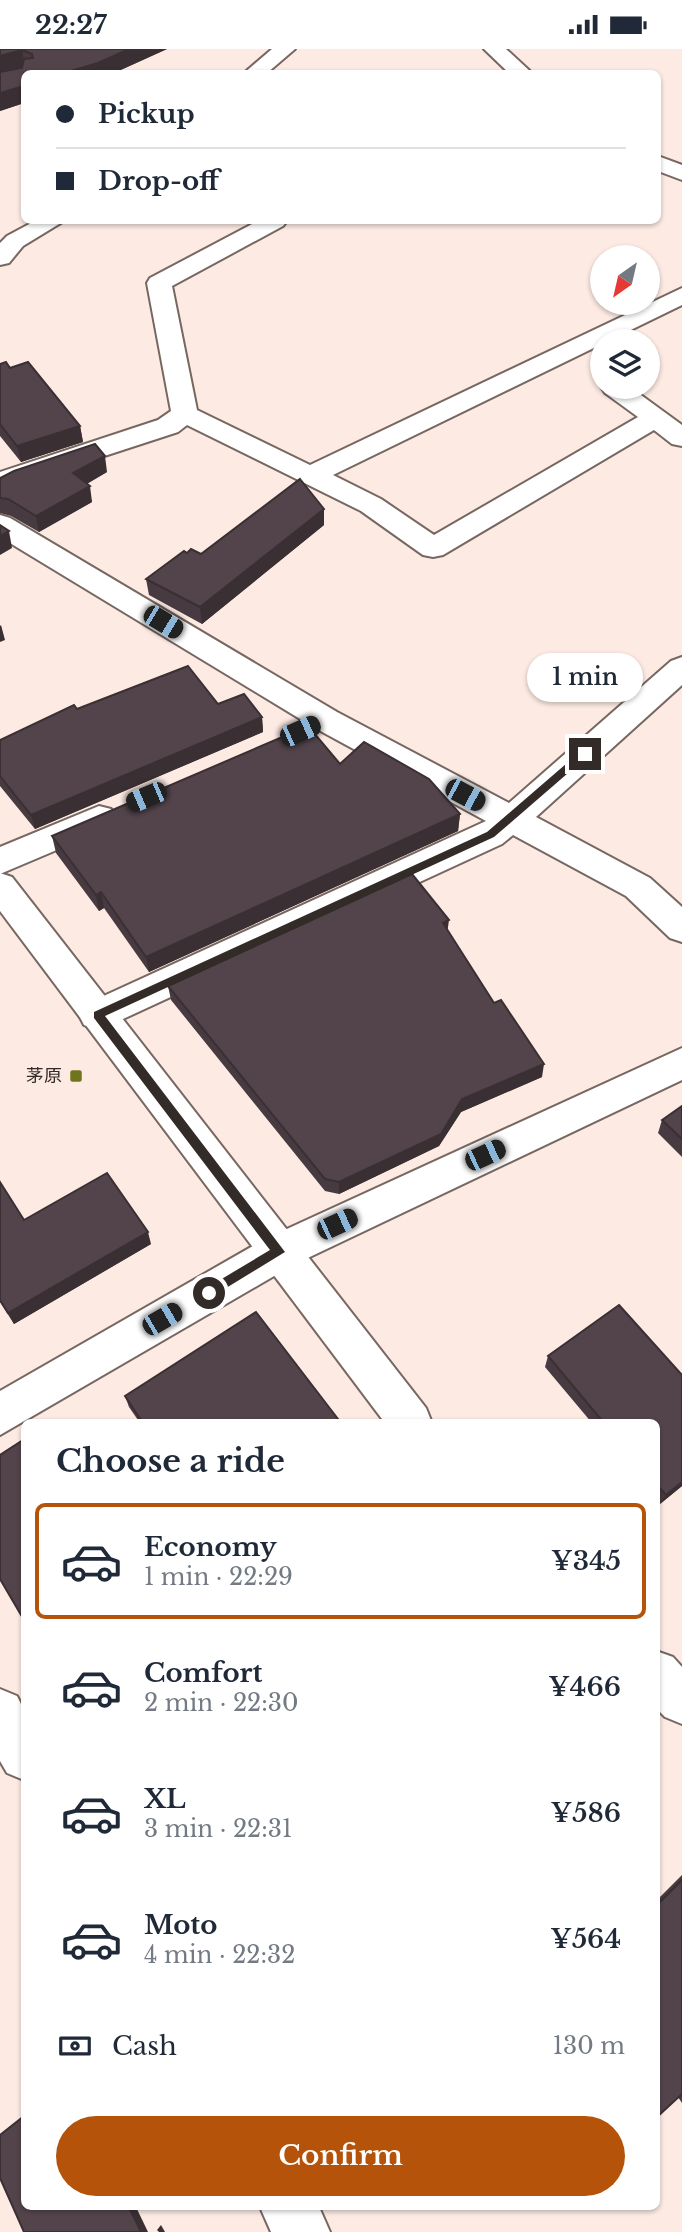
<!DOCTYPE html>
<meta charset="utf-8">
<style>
:root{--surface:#fff;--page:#f6f6f7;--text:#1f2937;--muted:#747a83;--line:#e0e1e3;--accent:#b45309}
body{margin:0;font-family:"Libre Baskerville","Noto Sans JP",serif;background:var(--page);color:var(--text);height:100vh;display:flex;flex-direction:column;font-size:26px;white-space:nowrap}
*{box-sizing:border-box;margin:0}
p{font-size:23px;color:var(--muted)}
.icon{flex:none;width:38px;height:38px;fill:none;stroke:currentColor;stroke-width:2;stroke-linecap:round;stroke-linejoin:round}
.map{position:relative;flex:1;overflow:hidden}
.panel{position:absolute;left:21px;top:1370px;width:639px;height:791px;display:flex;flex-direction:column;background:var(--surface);border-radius:10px;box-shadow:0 2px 5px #0004}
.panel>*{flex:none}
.top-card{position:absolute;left:21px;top:21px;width:640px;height:154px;border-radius:10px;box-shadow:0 2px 5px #0004;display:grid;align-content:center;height:154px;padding:0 35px;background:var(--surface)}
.needle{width:46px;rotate:214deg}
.fabs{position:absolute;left:590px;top:196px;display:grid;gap:14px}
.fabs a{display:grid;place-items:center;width:70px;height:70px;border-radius:50%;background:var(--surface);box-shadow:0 2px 5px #0004;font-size:35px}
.end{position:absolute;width:32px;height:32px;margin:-16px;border:9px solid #322b28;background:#fff;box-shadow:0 0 0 4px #fff}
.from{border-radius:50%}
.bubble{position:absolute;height:49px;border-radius:24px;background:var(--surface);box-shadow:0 2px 5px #0004;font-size:23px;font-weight:600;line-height:49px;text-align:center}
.car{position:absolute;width:21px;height:42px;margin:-21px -10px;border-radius:9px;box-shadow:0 0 5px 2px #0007;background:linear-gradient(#222 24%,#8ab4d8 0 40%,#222 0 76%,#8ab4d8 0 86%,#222 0)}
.top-card b{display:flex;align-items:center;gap:24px;height:66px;font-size:26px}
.top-card b+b{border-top:2px solid var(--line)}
.top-card i{width:18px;height:18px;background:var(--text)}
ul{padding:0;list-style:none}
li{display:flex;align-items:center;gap:21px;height:116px;margin:0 14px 10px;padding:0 21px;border:4px solid transparent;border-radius:10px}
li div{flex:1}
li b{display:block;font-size:26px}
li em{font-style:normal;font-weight:600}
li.current{border-color:var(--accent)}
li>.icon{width:63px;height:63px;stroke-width:1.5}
h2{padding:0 35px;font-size:32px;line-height:84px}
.pay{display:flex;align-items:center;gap:18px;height:77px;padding:0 35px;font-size:26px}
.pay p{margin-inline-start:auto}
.primary-button{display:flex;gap:14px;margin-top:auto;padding:14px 35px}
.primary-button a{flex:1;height:80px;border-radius:42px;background:var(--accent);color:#fff;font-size:28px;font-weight:600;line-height:80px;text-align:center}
.status{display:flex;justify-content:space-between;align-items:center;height:49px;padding:0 35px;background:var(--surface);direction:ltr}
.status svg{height:19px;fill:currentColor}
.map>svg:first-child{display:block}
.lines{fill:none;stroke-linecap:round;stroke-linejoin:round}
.minor-casing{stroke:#776761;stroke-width:4}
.tertiary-casing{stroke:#776761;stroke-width:4}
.minor{fill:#fff;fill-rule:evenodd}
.tertiary{fill:#fff;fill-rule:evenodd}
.wall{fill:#473a40}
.shaded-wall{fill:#3a3034}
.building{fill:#53444b;stroke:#3a3034;stroke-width:2}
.route{fill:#322b28}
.poi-dot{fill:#6f751d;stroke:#fceae3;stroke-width:2.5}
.labels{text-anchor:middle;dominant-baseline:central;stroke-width:7;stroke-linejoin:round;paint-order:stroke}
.poi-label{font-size:18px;fill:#322b28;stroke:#fceae3;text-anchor:end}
</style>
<div class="status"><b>22:27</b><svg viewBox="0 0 49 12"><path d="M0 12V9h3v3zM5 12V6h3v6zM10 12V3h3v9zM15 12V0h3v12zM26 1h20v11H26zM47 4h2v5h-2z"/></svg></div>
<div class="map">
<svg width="682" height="2183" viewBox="0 0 682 2183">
<rect width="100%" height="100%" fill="#fceae3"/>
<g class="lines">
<defs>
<g id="minor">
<polygon points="272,0 295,0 267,24 244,24"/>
<polygon points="484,0 506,0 532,24 509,24"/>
<polygon points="658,107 682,116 682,131 658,122"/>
<polygon points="35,172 64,172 23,197 9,214 0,216 0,194 7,187"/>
<polygon points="258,172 287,172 283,177 172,237 197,361 310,416 682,239 682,256 333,426 381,450 434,486 638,368 605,344 601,338 602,336 630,338 682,376 682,397 672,395 654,381 443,506 433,508 423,506 361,462 187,376 178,383 0,441 0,423 158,371 171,362 147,234 150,229"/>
<polygon points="0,466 10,469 337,663 509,754 671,612 682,608 682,636 536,768 650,829 682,858 682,893 670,889 626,847 513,786 502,795 110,976 97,981 84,976 79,966 84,956 486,772 315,679 0,488"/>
<polygon points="99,757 111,760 116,769 111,778 0,825 0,798"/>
<polygon points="682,999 682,1031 293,1216 0,1386 0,1342 265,1190"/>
<polygon points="0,1640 17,1647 24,1661 24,1731 7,1724 0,1712"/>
<polygon points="260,2158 319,2158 330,2183 271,2183"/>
</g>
<g id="tertiary">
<polygon points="0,824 12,828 426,1359 432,1374 385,1374 0,862"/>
<polygon points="656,1602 673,1608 682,1618 682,1675 665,1668 656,1659"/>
</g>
</defs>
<use href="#minor" class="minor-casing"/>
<use href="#tertiary" class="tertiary-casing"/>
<use href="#minor" class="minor"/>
<use href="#tertiary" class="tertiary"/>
</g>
<g class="wall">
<polygon points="0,0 167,0 114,24 24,24 24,54 0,62"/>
<polygon points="0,315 10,319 80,377 83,393 21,413 0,387"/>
<polygon points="107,423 87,435 92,453 39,483 11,467 0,464 0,429"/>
<polygon points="324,476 202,575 149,546 146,530 187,504 201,505"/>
<polygon points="218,655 262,668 263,683 35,780 0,737 0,691 77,660"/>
<polygon points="340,715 460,765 458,782 149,923 104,859 99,862 56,804 52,787"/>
<polygon points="448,882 542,1028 461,1063 439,1097 339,1145 325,1142 171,951 168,937"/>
<polygon points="682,1057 682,1108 658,1084 662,1071"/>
<polygon points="0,1133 24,1171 151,1195 14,1275 0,1253"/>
<polygon points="619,1256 682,1326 682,1437 660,1455 656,1450 656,1374 592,1374 545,1318 548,1307"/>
<polygon points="125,1347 341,1374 140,1374 129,1358"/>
<polygon points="682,1826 682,2054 678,2048 656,2069 656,1852"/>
</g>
<g class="shaded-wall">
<polygon points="129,0 167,0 114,24 64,24"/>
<polygon points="22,1 25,18 0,24 0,7"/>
<polygon points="24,37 24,54 0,62 0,44"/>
<polygon points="80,377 83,393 21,413 17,397"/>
<polygon points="105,407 107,423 75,441 73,424"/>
<polygon points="90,437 92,453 39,483 36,467"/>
<polygon points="324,460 324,476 202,575 200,558"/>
<polygon points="9,482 12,499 0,506 0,487"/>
<polygon points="1,576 5,591 0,593 0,577"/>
<polygon points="262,668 263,683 35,780 31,766"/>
<polygon points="460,765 458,782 149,923 146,908"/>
<polygon points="101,843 104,859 99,862 96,846"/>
<polygon points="449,871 447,885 443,874"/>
<polygon points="544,1015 542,1028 461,1063 439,1097 339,1145 339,1133 462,1050"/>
<polygon points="148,1183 151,1195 14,1275 8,1264"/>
<polygon points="682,1433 682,1437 660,1455 666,1446"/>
<polygon points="129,2158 136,2158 148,2183 141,2183"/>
<polygon points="161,2176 165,2183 159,2183 157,2181"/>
</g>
<g class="building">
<polygon points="0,0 129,0 98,14 64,24 24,24 24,37 0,44 0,23 22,19 24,10 33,9 32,5 22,1 0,7"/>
<polygon points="6,313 10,319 28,313 80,377 17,397 0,375 0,315"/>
<polygon points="95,395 105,407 73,424 90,437 36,467 8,450 0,449 0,429 14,422"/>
<polygon points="300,430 324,460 200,558 146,530 184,502 187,504 191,500 201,505"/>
<polygon points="0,476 9,482 0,487"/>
<polygon points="188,617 218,655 244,645 262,668 31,766 0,727 0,691 74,656 77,660"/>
<polygon points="308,677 340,715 364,693 429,730 460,765 146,908 101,843 96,846 52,787"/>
<polygon points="412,825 449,871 443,874 494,954 501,951 544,1015 462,1050 441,1085 339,1133 325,1130 168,937"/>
<polygon points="682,1057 682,1090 662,1071"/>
<polygon points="107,1124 148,1183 8,1264 0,1251 0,1133 24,1171"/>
<polygon points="619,1256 682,1326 682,1433 666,1446 656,1435 656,1374 604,1374 548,1307"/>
<polygon points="256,1263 341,1374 143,1374 125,1347"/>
<polygon points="23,1391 24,1394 24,1571 0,1530 0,1406"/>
<polygon points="682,1831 682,2045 656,2069 656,1857"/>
<polygon points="24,2067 24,2158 129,2158 141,2183 24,2183 0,2129 0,2086"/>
</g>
<polygon class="route" points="581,702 590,705 494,788 105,967 285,1203 213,1247 205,1247 205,1240 270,1201 94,969 94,963 487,783"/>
<rect class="poi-dot" x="69" y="1020" width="14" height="14" rx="3.5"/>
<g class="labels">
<g class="poi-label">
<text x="62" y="1027">茅原</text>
</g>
</g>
</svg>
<div class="fabs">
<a><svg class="needle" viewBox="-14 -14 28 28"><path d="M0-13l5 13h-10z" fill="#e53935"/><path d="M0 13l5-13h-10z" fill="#747a83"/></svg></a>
<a><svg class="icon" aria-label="layers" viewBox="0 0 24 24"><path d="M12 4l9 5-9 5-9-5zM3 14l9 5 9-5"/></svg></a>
</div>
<i class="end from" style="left:209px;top:1244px"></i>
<i class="end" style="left:585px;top:705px"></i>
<div class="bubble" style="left:527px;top:604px;width:116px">1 min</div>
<i class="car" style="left:163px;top:573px;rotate:121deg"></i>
<i class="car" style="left:300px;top:682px;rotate:66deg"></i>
<i class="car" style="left:465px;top:746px;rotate:118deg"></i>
<i class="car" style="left:146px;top:748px;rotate:247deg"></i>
<i class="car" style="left:485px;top:1106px;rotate:65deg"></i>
<i class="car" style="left:337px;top:1175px;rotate:65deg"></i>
<i class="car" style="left:162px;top:1270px;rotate:60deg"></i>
<div class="top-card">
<b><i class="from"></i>Pickup</b>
<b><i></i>Drop-off</b>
</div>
<section class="panel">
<h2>Choose a ride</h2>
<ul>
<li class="current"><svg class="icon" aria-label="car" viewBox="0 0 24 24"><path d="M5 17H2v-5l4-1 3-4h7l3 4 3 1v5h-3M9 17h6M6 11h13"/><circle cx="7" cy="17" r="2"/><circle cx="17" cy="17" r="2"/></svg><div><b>Economy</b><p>1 min · 22:29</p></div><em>¥345</em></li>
<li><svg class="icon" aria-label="car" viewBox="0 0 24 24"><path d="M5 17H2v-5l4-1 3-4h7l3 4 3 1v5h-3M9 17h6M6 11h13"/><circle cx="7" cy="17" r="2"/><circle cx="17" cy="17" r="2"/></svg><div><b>Comfort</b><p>2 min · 22:30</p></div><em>¥466</em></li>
<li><svg class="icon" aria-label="car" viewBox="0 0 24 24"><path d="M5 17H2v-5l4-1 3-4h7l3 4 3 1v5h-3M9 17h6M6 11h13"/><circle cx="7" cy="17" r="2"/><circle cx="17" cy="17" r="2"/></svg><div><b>XL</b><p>3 min · 22:31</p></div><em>¥586</em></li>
<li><svg class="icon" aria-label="car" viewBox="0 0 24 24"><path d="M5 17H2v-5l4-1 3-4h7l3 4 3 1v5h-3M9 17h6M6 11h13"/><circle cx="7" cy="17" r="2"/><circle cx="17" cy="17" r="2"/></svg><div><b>Moto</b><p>4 min · 22:32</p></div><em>¥564</em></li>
</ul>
<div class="pay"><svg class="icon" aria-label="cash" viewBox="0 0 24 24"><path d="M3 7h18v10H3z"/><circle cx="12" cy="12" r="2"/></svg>Cash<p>130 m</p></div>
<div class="primary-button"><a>Confirm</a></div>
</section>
</div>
